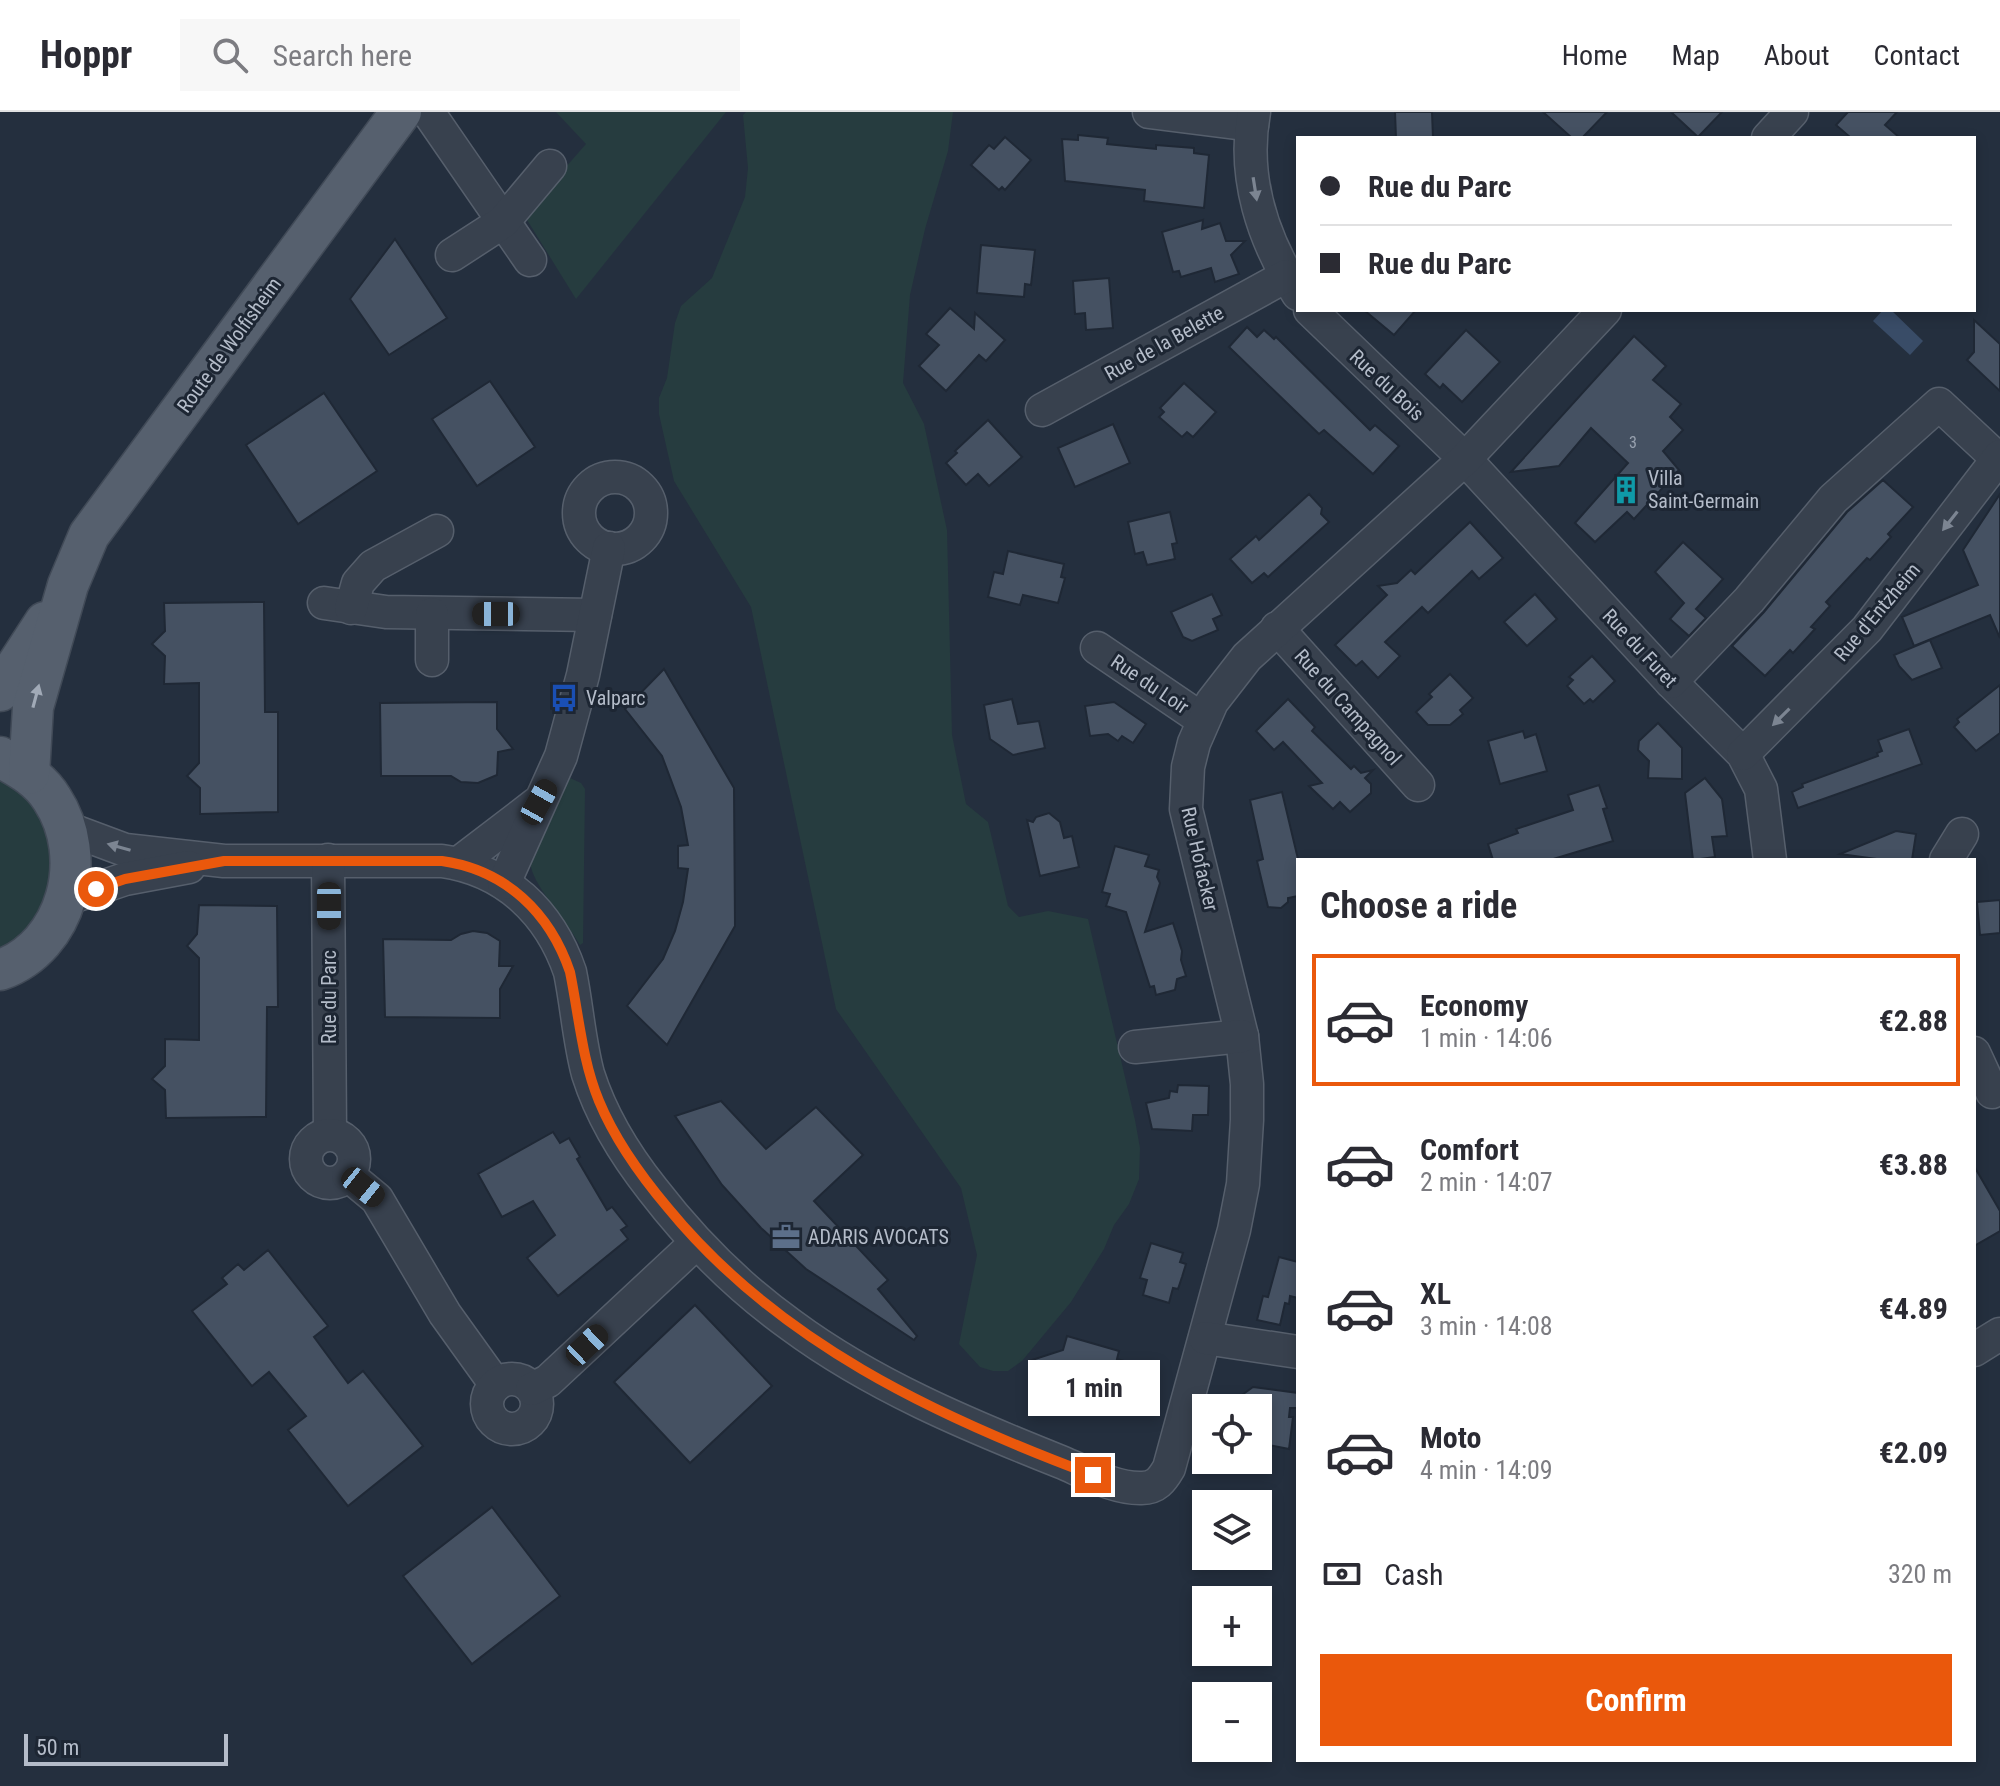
<!DOCTYPE html>
<meta charset="utf-8">
<style>
:root{--surface:#fff;--page:#f7f7f7;--text:#2b2b33;--muted:#7c7c81;--line:#e1e1e2;--accent:#ea580c}
body{margin:0;font-family:"Roboto Condensed",sans-serif;background:var(--page);color:var(--text);height:100vh;display:flex;flex-direction:column;font-size:30px;white-space:nowrap}
*{box-sizing:border-box;margin:0}
p{font-size:26px;color:var(--muted)}
.icon{flex:none;width:44px;height:44px;fill:none;stroke:currentColor;stroke-width:2;stroke-linecap:round;stroke-linejoin:round}
.map{position:relative;flex:1;overflow:hidden}
.details{position:absolute;left:1296px;top:746px;width:680px;height:904px;display:flex;flex-direction:column;background:var(--surface);border-radius:0px;box-shadow:0 4px 12px #0003}
.details>*{flex:none}
.guide{position:absolute;left:1296px;top:24px;width:680px;height:176px;border-radius:0px;box-shadow:0 4px 12px #0003;display:grid;align-content:center;height:176px;padding:0 24px;background:var(--surface)}
.tools{position:absolute;left:1192px;top:1282px;display:grid;gap:16px}
.tools a{display:grid;place-items:center;width:80px;height:80px;border-radius:0px;background:var(--surface);box-shadow:0 4px 12px #0003;font-size:40px}
.scale{position:absolute;left:24px;bottom:20px;width:204px;box-sizing:border-box;padding-left:8px;border:4px solid #b4bcc9;border-top:0;font-size:22px;line-height:28px;white-space:nowrap;color:#b4bcc9;-webkit-text-stroke:6px #1d2633;paint-order:stroke}
.end{position:absolute;width:36px;height:36px;margin:-18px;border:10px solid #ea580c;background:#fff;box-shadow:0 0 0 4px #fff}
.from{border-radius:50%}
.bubble{position:absolute;height:56px;border-radius:0px;background:var(--surface);box-shadow:0 4px 12px #0003;font-size:26px;font-weight:700;line-height:56px;text-align:center}
.car{position:absolute;width:24px;height:48px;margin:-24px -12px;border-radius:10px;box-shadow:0 0 6px 2px #0007;background:linear-gradient(#222 24%,#8ab4d8 0 40%,#222 0 76%,#8ab4d8 0 86%,#222 0)}
.guide b{display:flex;align-items:center;gap:28px;height:76px;font-size:30px}
.guide b+b{border-top:2px solid var(--line)}
.guide i{width:20px;height:20px;background:var(--text)}
ul{padding:0;list-style:none}
li{display:flex;align-items:center;gap:24px;height:132px;margin:0 16px 12px;padding:0 8px;border:4px solid transparent;border-radius:0px}
li div{flex:1}
li b{display:block;font-size:30px}
li em{font-style:normal;font-weight:700}
li.selected{border-color:var(--accent)}
li>.icon{width:72px;height:72px;stroke-width:1.5}
h2{padding:0 24px;font-size:36px;line-height:96px}
.pay{display:flex;align-items:center;gap:20px;height:88px;padding:0 24px;font-size:30px}
.pay p{margin-inline-start:auto}
.primary-button{display:flex;gap:16px;margin-top:auto;padding:16px 24px}
.primary-button a{flex:1;height:92px;border-radius:0px;background:var(--accent);color:#fff;font-size:32px;font-weight:700;line-height:92px;text-align:center}
header{display:flex;align-items:center;gap:48px;box-sizing:border-box;height:112px;padding:0 40px;background:var(--surface);border-bottom:2px solid var(--line)}
header strong{font-size:38px}
nav{display:flex;gap:44px;margin-inline-start:auto;font-size:28px}
.search{width:560px;height:72px;background:var(--page);display:flex;align-items:center;gap:20px;box-sizing:border-box;padding:0 28px;border-radius:0px;color:var(--muted);font-size:30px}
.map>svg:first-child{display:block}
.green{fill:#263c3f}
.water{fill:#394c67}
.building{fill:#455162;stroke:#1f2835;stroke-width:2}
.lines{fill:none;stroke-linecap:round;stroke-linejoin:round}
.minor-casing{stroke:#565f6c;stroke-width:35}
.major-casing{stroke:#414a57;stroke-width:43}
.minor{stroke:#38414e;stroke-width:32}
.major{stroke:#56606e;stroke-width:40}
.oneway{fill:#7c8592}
.oneway2{fill:#a1aab7}
.route{stroke:#ea580c;stroke-width:10}
.labels{text-anchor:middle;dominant-baseline:central;stroke-width:6;stroke-linejoin:round;paint-order:stroke}
.number-label{font-size:16px;fill:#98a1af}
.street-label{font-size:20px;fill:#b4bcc9;stroke:#1d2633}
.poi-label{font-size:20px;fill:#b4bcc9;stroke:#1d2633;text-anchor:start}
</style>
<header>
<strong>Hoppr</strong>
<div class="search"><svg class="icon" aria-label="search" viewBox="0 0 24 24"><circle cx="10" cy="10" r="6"/><path d="M15 15l6 6"/></svg>Search here</div>
<nav><a>Home</a><a>Map</a><a>About</a><a>Contact</a></nav>
</header>
<div class="map">
<svg width="2000" height="1674" viewBox="0 0 2000 1674">
<rect width="100%" height="100%" fill="#242f3e"/>
<g class="green">
<polygon points="556,0 726,0 576,187 524,103 586,32"/>
<polygon points="746,0 953,0 948,39 925,117 910,183 903,271 924,312 947,418 952,623 966,692 988,710 1008,794 1019,805 1048,799 1088,807 1135,1008 1140,1036 1139,1067 1129,1092 1114,1113 1104,1137 1071,1190 1022,1249 1008,1259 993,1259 980,1255 959,1232 977,1143 961,1076 836,897 751,495 674,369 659,302 659,286 667,266 675,211 681,194 712,166 745,85 748,56 743,3"/>
<polygon points="0,659 38,688 58,742 44,798 25,821 0,837"/>
<path d="M 570,666 L 581,671 L 585,677 L 583,831 L 580,833 C 569,813 535,775 531,755 C 525,728 556,687 570,666 Z"/>
</g>
<polygon class="water" points="1883,198 1891,198 1923,229 1910,243 1873,209"/>
<g class="building">
<polygon points="1395,0 1432,0 1433,26 1396,26"/>
<polygon points="1543,0 1607,0 1582,26 1572,26"/>
<polygon points="1671,0 1722,0 1698,25"/>
<polygon points="1848,0 1897,0 1885,13 1900,26 1851,26 1836,13"/>
<polygon points="1078,23 1108,26 1107,32 1156,37 1156,33 1194,36 1194,41 1209,43 1204,96 1144,89 1145,78 1065,69 1062,27 1078,28"/>
<polygon points="1005,25 1031,48 1005,78 1002,75 999,78 971,53 989,33 994,37"/>
<polygon points="1203,108 1202,117 1220,111 1226,129 1245,129 1231,143 1239,162 1215,170 1211,156 1181,165 1179,159 1173,160 1162,120"/>
<polygon points="395,127 447,206 389,243 350,187"/>
<polygon points="981,133 1035,138 1031,173 1025,172 1024,185 977,181"/>
<polygon points="1109,166 1113,216 1086,218 1085,201 1075,202 1073,169"/>
<polygon points="950,196 974,217 975,201 1005,228 986,249 979,243 946,279 919,254 939,233 926,222"/>
<polygon points="1364,198 1416,198 1394,223"/>
<polygon points="1974,208 2000,232 2000,279 1967,248 1974,240"/>
<polygon points="1247,215 1257,225 1264,218 1274,227 1276,225 1370,318 1375,313 1399,334 1373,362 1324,318 1319,322 1229,235"/>
<polygon points="1466,218 1500,250 1462,290 1443,272 1440,276 1425,262"/>
<polygon points="1634,224 1666,254 1653,268 1681,292 1670,305 1683,318 1663,339 1679,358 1634,407 1627,400 1595,430 1575,411 1628,351 1591,316 1559,354 1511,360"/>
<polygon points="490,269 535,335 477,374 432,307"/>
<polygon points="1184,271 1216,300 1193,325 1187,320 1182,325 1159,305 1164,300 1160,296"/>
<polygon points="324,281 377,359 298,412 246,333"/>
<polygon points="988,308 1022,345 989,374 978,362 966,373 946,351 957,341 955,339"/>
<polygon points="1113,312 1130,351 1075,375 1058,336"/>
<polygon points="1883,368 1913,395 1888,422 1891,425 1870,448 1867,446 1826,490 1830,494 1811,515 1815,517 1793,541 1790,538 1765,564 1732,534 1764,500 1847,400"/>
<polygon points="1309,382 1322,396 1321,402 1329,410 1268,465 1264,461 1252,471 1230,447 1256,424 1259,428"/>
<polygon points="2000,382 2000,526 1990,503 1914,534 1902,505 1978,473 1963,438"/>
<polygon points="1170,400 1177,431 1172,432 1175,447 1147,453 1143,440 1135,442 1128,410"/>
<polygon points="1470,410 1503,446 1479,467 1472,459 1428,501 1422,495 1385,530 1400,544 1378,566 1362,549 1356,554 1335,533 1387,483 1378,474 1397,471 1411,458 1415,462"/>
<polygon points="1683,430 1723,467 1696,497 1706,506 1689,524 1670,507 1684,491 1655,460"/>
<polygon points="1008,439 1064,452 1061,465 1065,466 1058,491 1023,483 1020,493 988,485 994,460 1003,462"/>
<polygon points="1212,482 1222,503 1213,507 1218,518 1192,529 1183,525 1171,500"/>
<polygon points="1535,482 1557,507 1527,534 1504,510"/>
<polygon points="264,490 265,600 278,600 278,700 200,702 200,676 187,664 199,651 199,571 164,572 165,544 152,532 165,519 164,491"/>
<polygon points="1930,528 1942,556 1912,568 1899,554 1894,543"/>
<polygon points="1592,544 1615,569 1593,590 1590,587 1584,592 1567,574 1573,568 1569,565"/>
<polygon points="664,557 734,676 735,814 667,933 627,894 663,847 675,819 683,790 688,757 678,756 678,734 688,733 681,695 662,644 625,597"/>
<polygon points="1450,562 1473,586 1460,598 1463,602 1450,613 1428,613 1416,600 1432,585 1429,582"/>
<polygon points="2000,573 2000,621 1976,639 1954,615 1959,610 1957,607"/>
<polygon points="1012,587 1018,612 1039,609 1045,636 1013,643 990,627 984,593"/>
<polygon points="1288,587 1315,615 1312,619 1351,657 1354,654 1361,661 1373,658 1365,666 1371,672 1371,681 1350,700 1340,690 1333,697 1309,674 1322,671 1283,630 1274,638 1256,619"/>
<polygon points="497,590 497,617 513,637 498,640 497,663 478,671 461,670 451,664 381,664 380,591"/>
<polygon points="1114,590 1146,612 1133,631 1122,624 1118,629 1108,622 1090,624 1085,594"/>
<polygon points="1658,611 1682,636 1682,667 1648,666 1649,649 1638,638 1639,629"/>
<polygon points="1909,617 1922,652 1798,696 1792,680 1803,675 1802,672 1878,644 1877,641 1882,639 1878,628"/>
<polygon points="1523,619 1525,626 1536,622 1547,659 1500,672 1488,629"/>
<polygon points="1705,666 1722,687 1727,724 1712,725 1715,745 1693,748 1685,681"/>
<polygon points="1599,673 1607,696 1603,697 1613,729 1550,748 1493,748 1488,732 1518,721 1516,717 1573,698 1568,683"/>
<polygon points="1282,680 1298,747 1298,784 1288,786 1288,790 1281,796 1268,795 1257,749 1263,747 1250,688"/>
<polygon points="1049,701 1060,710 1064,726 1072,724 1079,755 1040,764 1027,708 1033,710 1036,705"/>
<polygon points="1896,719 1916,722 1912,748 1884,748 1840,742"/>
<polygon points="1115,734 1149,743 1145,754 1159,758 1157,765 1160,771 1145,820 1173,811 1182,839 1181,848 1186,864 1177,867 1175,878 1156,883 1154,874 1150,875 1126,800 1106,794 1110,782 1102,780"/>
<polygon points="2000,788 2000,821 1980,823 1977,790"/>
<polygon points="199,793 277,794 278,895 267,895 266,1005 166,1006 165,978 152,967 165,954 165,927 199,928 199,846 187,834 197,822"/>
<polygon points="473,819 487,821 500,829 499,854 513,854 500,877 500,906 385,905 383,827 451,828 461,822"/>
<polygon points="1178,973 1209,974 1208,1003 1193,1003 1192,1019 1152,1017 1146,991 1169,986 1170,979 1177,980"/>
<polygon points="721,989 766,1037 816,995 863,1043 814,1089 888,1168 878,1177 917,1224 914,1228 806,1157 761,1116 722,1073 675,1004"/>
<polygon points="553,1020 560,1031 569,1026 580,1045 577,1047 607,1098 612,1095 627,1114 621,1118 628,1127 558,1184 527,1146 555,1123 533,1089 502,1105 478,1062"/>
<polygon points="1974,1054 2000,1099 2000,1119 1974,1134"/>
<polygon points="1151,1131 1183,1141 1180,1150 1186,1152 1182,1165 1178,1177 1173,1176 1169,1191 1143,1183 1147,1168 1140,1166"/>
<polygon points="268,1138 328,1214 314,1225 348,1271 363,1259 423,1334 348,1394 288,1318 306,1304 269,1260 252,1274 192,1199 227,1172 222,1166 238,1152 244,1158"/>
<polygon points="1279,1145 1298,1150 1298,1186 1290,1184 1289,1192 1285,1191 1280,1213 1257,1208 1263,1184 1268,1185"/>
<polygon points="695,1193 772,1274 690,1351 614,1270"/>
<polygon points="1067,1224 1119,1239 1117,1247 1127,1250 1120,1273 1109,1269 1106,1282 1082,1275 1084,1267 1070,1263 1071,1260 1032,1248 1063,1238"/>
<polygon points="1253,1275 1298,1281 1298,1296 1290,1296 1289,1305 1293,1305 1289,1337 1258,1331 1258,1296 1228,1293"/>
<polygon points="492,1395 560,1484 472,1552 403,1464"/>
</g>
<g class="lines">
<defs>
<g id="minor">
<polyline points="428,0 530,148"/>
<polyline points="1149,0 1252,13"/>
<path d="M 1254,0 C 1242,65 1263,128 1298,182"/>
<polyline points="1768,26 1792,0"/>
<polyline points="452,143 503,110 550,54"/>
<polyline points="1310,198 1465,347 1671,570 1743,642 1761,677 1770,748"/>
<polyline points="1042,298 1286,164"/>
<circle cx="615" cy="401" r="36"/>
<polyline points="324,491 386,500 595,503"/>
<polyline points="351,496 358,471 373,454 437,419"/>
<polyline points="1277,516 1418,673"/>
<polyline points="1097,536 1203,608"/>
<polyline points="432,548 432,502"/>
<polyline points="1671,570 1749,488 1833,387 1939,292 1998,347"/>
<polyline points="1743,642 1867,517 2000,344"/>
<path d="M 66,716 L 125,738 L 224,749 L 442,749 C 506,758 550,801 570,860 C 577,894 579,929 588,962 C 601,1003 626,1044 653,1078 C 693,1130 738,1175 791,1213 C 872,1273 968,1313 1061,1350 C 1085,1360 1115,1377 1142,1376 C 1156,1376 1162,1368 1169,1356 L 1234,1118 L 1243,1072 L 1247,1008 L 1247,972 L 1242,924 L 1186,697 L 1188,655 L 1194,631 L 1212,590 L 1247,545 L 1465,347 L 1605,198"/>
<polyline points="328,748 330,1022"/>
<polyline points="1946,748 1962,722"/>
<polyline points="459,751 536,692"/>
<polyline points="504,771 561,644 583,563 609,436"/>
<polyline points="66,787 125,767 189,755"/>
<polyline points="1135,935 1242,924"/>
<polyline points="1974,941 1992,980"/>
<circle cx="330" cy="1047" r="24"/>
<polyline points="348,1063 377,1087 445,1202 496,1273"/>
<polyline points="1205,1226 1298,1240"/>
<polyline points="1974,1238 2000,1222"/>
<circle cx="512" cy="1292" r="25"/>
<polyline points="532,1277 548,1269 696,1131"/>
</g>
<g id="major">
<polyline points="0,579 45,510"/>
<path d="M 0,645 C 20,656 40,667 52,687 C 90,745 68,834 0,858"/>
<polyline points="29,662 33,595 68,473 89,423 401,0"/>
</g>
</defs>
<use href="#minor" class="minor-casing"/>
<use href="#major" class="major-casing"/>
<use href="#minor" class="minor"/>
<use href="#major" class="major"/>
</g>
<defs><path id="oneway-solid" d="M-6-.8H1V-3.2L6.5 0L1 3.2V.8H-6Z" transform="scale(2)"/></defs>
<g class="oneway">
<use href="#oneway-solid" transform="translate(1255 77) rotate(81)"/>
<use href="#oneway-solid" transform="translate(1950 409) rotate(128)"/>
<use href="#oneway-solid" transform="translate(1781 605) rotate(135)"/>
<use href="#oneway-solid" transform="translate(119 735) rotate(-164)"/>
</g>
<use class="oneway2" href="#oneway-solid" transform="translate(36 584) rotate(-75)"/>
<g class="lines">
<path class="route" d="M 96,777 L 125,767 L 224,749 L 442,749 C 506,758 550,801 570,860 C 579,904 582,948 599,989 C 615,1028 641,1064 668,1096 C 777,1229 934,1304 1093,1363"/>
</g>
<defs>
<symbol id="building-bare" viewBox="-9 -9 18 18"><path d="M-4-6H4V6H1V3H-1V6H-4ZM-2.5-4.3h1.7v1.8h-1.7ZM.8-4.3h1.7v1.8H.8ZM-2.5-1h1.7V.8h-1.7ZM.8-1h1.7V.8H.8Z" fill="#0f9aa8" stroke="#1d2633" stroke-width="2.5" paint-order="stroke"/></symbol>
<symbol id="bus-bare" viewBox="-9 -9 18 18"><path d="M-5-6H5V4H4V6H2V4H-2V6H-4V4H-5ZM-3.5-4V0h7V-4ZM-3.5 1.2v1.5H-2V1.2ZM2 1.2v1.5H3.5V1.2Z" fill="#1a4fb4" stroke="#1d2633" stroke-width="2.5" paint-order="stroke"/></symbol>
<symbol id="office-bare" viewBox="-9 -9 18 18"><path d="M-6-3h4V-5.5h4V-3h4V5H-6ZM-1-4.5V-3h2v-1.5ZM-6 0V1H6V0Z" fill="#5c6f8a" stroke="#1d2633" stroke-width="2.5" paint-order="stroke"/></symbol>
</defs>
<g fill-rule="evenodd">
<use href="#building-bare" x="1606" y="358" width="40" height="40"/>
<use href="#bus-bare" x="544" y="566" width="40" height="40"/>
<use href="#office-bare" x="766" y="1105" width="40" height="40"/>
</g>
<g class="labels">
<g class="number-label">
<text x="1633" y="330">3</text>
</g>
<g class="street-label">
<text transform="translate(1164 231) rotate(-29)">Rue de la Belette</text>
<text transform="translate(229 233) rotate(-54)">Route de Wolfisheim</text>
<text transform="translate(1387 273) rotate(43)">Rue du Bois</text>
<text transform="translate(1877 500) rotate(-50)">Rue d'Entzheim</text>
<text transform="translate(1640 536) rotate(47)">Rue du Furet</text>
<text transform="translate(1150 572) rotate(34)">Rue du Loir</text>
<text transform="translate(1348 595) rotate(48)">Rue du Campagnol</text>
<text transform="translate(1200 747) rotate(77)">Rue Hofacker</text>
<text transform="translate(329 885) rotate(-90)">Rue du Parc</text>
</g>
<g class="poi-label">
<text x="1648" y="366">Villa<tspan x="1648" dy="23">Saint-Germain</tspan></text>
<text x="586" y="586">Valparc</text>
<text x="808" y="1125">ADARIS AVOCATS</text>
</g>
</g>
</svg>
<div class="tools">
<a><svg class="icon" aria-label="locate" viewBox="0 0 24 24"><circle cx="12" cy="12" r="6"/><path d="M12 2v4M12 18v4M2 12h4M18 12h4"/></svg></a>
<a><svg class="icon" aria-label="layers" viewBox="0 0 24 24"><path d="M12 4l9 5-9 5-9-5zM3 14l9 5 9-5"/></svg></a>
<a>+</a>
<a>−</a>
</div>
<div class="scale">50 m</div>
<i class="end from" style="left:96px;top:777px"></i>
<i class="end" style="left:1093px;top:1363px"></i>
<div class="bubble" style="left:1028px;top:1248px;width:132px">1 min</div>
<i class="car" style="left:496px;top:502px;rotate:270deg"></i>
<i class="car" style="left:539px;top:690px;rotate:29deg"></i>
<i class="car" style="left:329px;top:794px;rotate:180deg"></i>
<i class="car" style="left:363px;top:1075px;rotate:129deg"></i>
<i class="car" style="left:587px;top:1233px;rotate:47deg"></i>
<div class="guide">
<b><i class="from"></i>Rue du Parc</b>
<b><i></i>Rue du Parc</b>
</div>
<section class="details">
<h2>Choose a ride</h2>
<ul>
<li class="selected"><svg class="icon" aria-label="car" viewBox="0 0 24 24"><path d="M5 17H2v-5l4-1 3-4h7l3 4 3 1v5h-3M9 17h6M6 11h13"/><circle cx="7" cy="17" r="2"/><circle cx="17" cy="17" r="2"/></svg><div><b>Economy</b><p>1 min · 14:06</p></div><em>€2.88</em></li>
<li><svg class="icon" aria-label="car" viewBox="0 0 24 24"><path d="M5 17H2v-5l4-1 3-4h7l3 4 3 1v5h-3M9 17h6M6 11h13"/><circle cx="7" cy="17" r="2"/><circle cx="17" cy="17" r="2"/></svg><div><b>Comfort</b><p>2 min · 14:07</p></div><em>€3.88</em></li>
<li><svg class="icon" aria-label="car" viewBox="0 0 24 24"><path d="M5 17H2v-5l4-1 3-4h7l3 4 3 1v5h-3M9 17h6M6 11h13"/><circle cx="7" cy="17" r="2"/><circle cx="17" cy="17" r="2"/></svg><div><b>XL</b><p>3 min · 14:08</p></div><em>€4.89</em></li>
<li><svg class="icon" aria-label="car" viewBox="0 0 24 24"><path d="M5 17H2v-5l4-1 3-4h7l3 4 3 1v5h-3M9 17h6M6 11h13"/><circle cx="7" cy="17" r="2"/><circle cx="17" cy="17" r="2"/></svg><div><b>Moto</b><p>4 min · 14:09</p></div><em>€2.09</em></li>
</ul>
<div class="pay"><svg class="icon" aria-label="cash" viewBox="0 0 24 24"><path d="M3 7h18v10H3z"/><circle cx="12" cy="12" r="2"/></svg>Cash<p>320 m</p></div>
<div class="primary-button"><a>Confirm</a></div>
</section>
</div>
